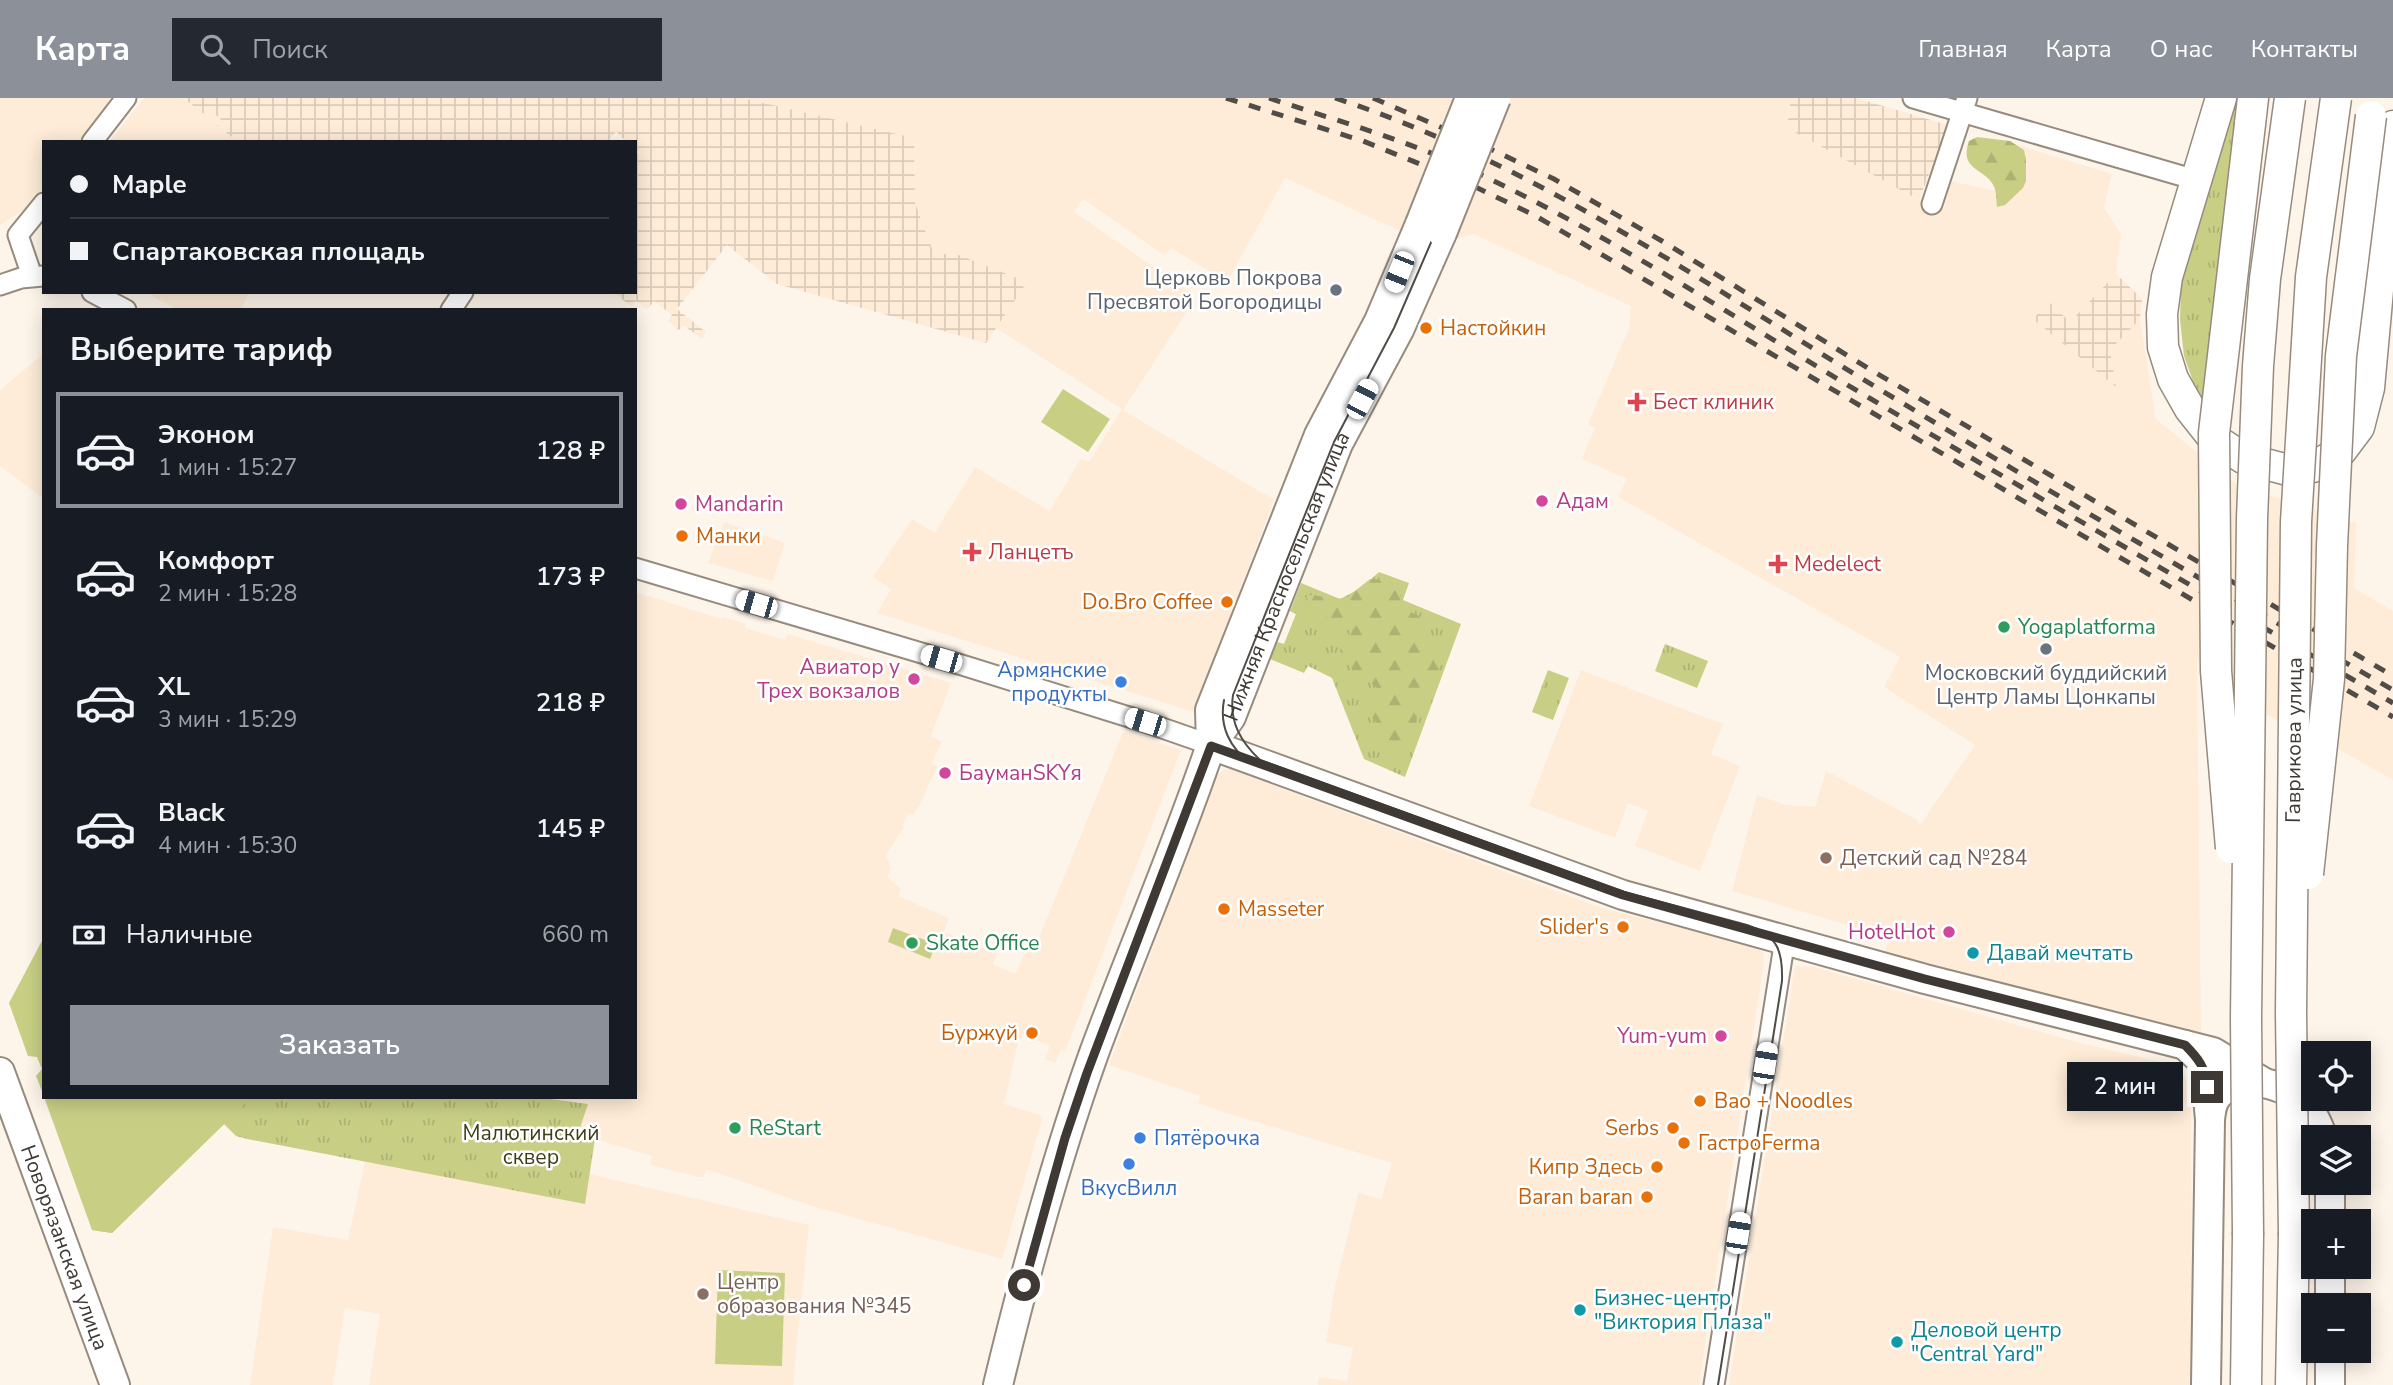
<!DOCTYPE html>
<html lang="ru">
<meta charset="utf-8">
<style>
:root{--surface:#171b24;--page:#242831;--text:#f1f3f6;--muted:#9ea1a6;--line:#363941;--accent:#8c9099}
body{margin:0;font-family:"Nunito Sans",sans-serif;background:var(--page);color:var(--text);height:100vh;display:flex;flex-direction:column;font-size:26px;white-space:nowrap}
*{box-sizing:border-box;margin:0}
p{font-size:23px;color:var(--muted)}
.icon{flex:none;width:38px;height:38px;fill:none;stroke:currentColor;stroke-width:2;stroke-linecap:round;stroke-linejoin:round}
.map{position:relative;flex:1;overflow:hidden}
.details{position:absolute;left:42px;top:210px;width:595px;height:791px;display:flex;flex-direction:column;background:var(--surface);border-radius:0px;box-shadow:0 4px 18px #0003}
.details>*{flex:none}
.hud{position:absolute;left:42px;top:42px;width:595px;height:154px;border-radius:0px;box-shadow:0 4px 18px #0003;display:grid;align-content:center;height:154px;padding:0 28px;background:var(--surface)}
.fabs{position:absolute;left:2301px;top:943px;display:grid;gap:14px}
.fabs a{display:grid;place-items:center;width:70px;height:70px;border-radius:0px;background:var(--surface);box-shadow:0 4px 18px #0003;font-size:35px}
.end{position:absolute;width:32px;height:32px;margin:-16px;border:9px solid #3e3934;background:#fff;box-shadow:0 0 0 4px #fff}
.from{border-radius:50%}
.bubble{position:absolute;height:49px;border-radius:0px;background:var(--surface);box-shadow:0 4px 18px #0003;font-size:23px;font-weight:600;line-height:49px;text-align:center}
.car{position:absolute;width:21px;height:42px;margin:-21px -10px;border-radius:9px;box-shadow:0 0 5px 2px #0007;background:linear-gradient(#fff 24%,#345 0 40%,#fff 0 76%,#345 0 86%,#fff 0)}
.hud b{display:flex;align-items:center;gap:24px;height:66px;font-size:26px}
.hud b+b{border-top:2px solid var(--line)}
.hud i{width:18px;height:18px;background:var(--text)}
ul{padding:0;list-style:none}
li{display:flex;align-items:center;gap:21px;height:116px;margin:0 14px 10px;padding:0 14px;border:4px solid transparent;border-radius:0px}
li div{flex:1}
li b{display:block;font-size:26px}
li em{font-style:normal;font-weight:600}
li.selected{border-color:var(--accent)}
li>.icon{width:63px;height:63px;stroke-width:1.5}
h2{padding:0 28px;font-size:32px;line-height:84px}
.pay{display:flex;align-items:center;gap:18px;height:77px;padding:0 28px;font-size:26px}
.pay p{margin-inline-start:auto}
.cta{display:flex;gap:14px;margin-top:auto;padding:14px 28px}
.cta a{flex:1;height:80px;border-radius:0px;background:var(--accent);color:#fff;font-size:28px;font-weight:600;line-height:80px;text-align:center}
header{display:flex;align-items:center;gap:42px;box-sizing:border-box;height:98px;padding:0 35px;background:var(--accent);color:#fff}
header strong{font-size:33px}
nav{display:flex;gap:38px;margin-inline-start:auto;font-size:24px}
.search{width:490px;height:63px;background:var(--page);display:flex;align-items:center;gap:18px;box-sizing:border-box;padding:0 24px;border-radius:0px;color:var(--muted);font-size:26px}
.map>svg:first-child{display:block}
.built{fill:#feecd8}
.industrial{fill:url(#industrial-grid)}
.grass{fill:url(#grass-tufts)}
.forest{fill:url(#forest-firs)}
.pitch{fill:#c8cf85}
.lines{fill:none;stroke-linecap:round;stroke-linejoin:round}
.street-casing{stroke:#968b7e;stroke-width:23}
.secondary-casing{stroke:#968b7e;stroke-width:32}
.primary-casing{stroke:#968b7e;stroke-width:33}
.street{stroke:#fff;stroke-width:19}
.secondary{stroke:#fff;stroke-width:28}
.primary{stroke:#fff;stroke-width:30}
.tram{stroke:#514c46;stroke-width:2}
.rail{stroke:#514c46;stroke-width:5;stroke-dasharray:12 12;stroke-linecap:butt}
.secondary-bridge-casing{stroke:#968b7e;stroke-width:32;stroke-linecap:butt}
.primary-bridge-casing{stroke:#968b7e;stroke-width:33;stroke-linecap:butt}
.secondary-bridge{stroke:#fff;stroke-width:28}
.primary-bridge{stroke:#fff;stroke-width:30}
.route{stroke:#3e3934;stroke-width:9}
.worship-dot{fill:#6b7280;stroke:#fff;stroke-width:2.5}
.food-dot{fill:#e8710a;stroke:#fff;stroke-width:2.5}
.health-dot{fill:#e0444e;stroke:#fff;stroke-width:2.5}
.hotel-dot{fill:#d1479c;stroke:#fff;stroke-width:2.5}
.leisure-dot{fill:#2e9e5b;stroke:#fff;stroke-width:2.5}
.shop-dot{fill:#3f7fe0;stroke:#fff;stroke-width:2.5}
.education-dot{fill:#8d6e63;stroke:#fff;stroke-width:2.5}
.culture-dot{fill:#0f9aa8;stroke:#fff;stroke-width:2.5}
.labels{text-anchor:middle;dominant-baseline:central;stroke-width:5;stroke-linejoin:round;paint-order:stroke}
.worship-label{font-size:21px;fill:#5b616d;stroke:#fff;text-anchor:end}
.food-label{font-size:21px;fill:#c56008;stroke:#fff;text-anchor:end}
.health-label{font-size:21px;fill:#be3a42;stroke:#fff;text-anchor:start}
.hotel-label{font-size:21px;fill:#b23c85;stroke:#fff;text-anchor:start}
.street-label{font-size:21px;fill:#3e3934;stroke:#fff}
.leisure-label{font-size:21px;fill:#27864d;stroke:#fff;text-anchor:start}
.shop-label{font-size:21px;fill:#366cbe;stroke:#fff;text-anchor:end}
.education-label{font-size:21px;fill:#785e54;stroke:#fff;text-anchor:start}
.culture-label{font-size:21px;fill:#0d838f;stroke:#fff;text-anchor:start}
.park-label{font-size:21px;fill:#3c3f15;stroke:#fff}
</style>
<header>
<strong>Карта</strong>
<div class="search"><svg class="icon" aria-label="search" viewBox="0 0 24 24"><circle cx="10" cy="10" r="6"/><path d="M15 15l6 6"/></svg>Поиск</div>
<nav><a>Главная</a><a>Карта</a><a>О нас</a><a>Контакты</a></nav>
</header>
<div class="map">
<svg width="2393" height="1287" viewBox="0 0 2393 1287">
<defs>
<pattern id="industrial-grid" width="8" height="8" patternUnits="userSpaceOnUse" patternTransform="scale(1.75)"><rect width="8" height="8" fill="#feecd8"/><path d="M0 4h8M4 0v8" fill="none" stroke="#dbcbba"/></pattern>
<pattern id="grass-tufts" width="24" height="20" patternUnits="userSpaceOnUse" patternTransform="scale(1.75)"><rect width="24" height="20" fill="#c8cf85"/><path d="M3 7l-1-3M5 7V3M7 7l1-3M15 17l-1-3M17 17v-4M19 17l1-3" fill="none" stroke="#adb273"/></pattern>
<pattern id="forest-firs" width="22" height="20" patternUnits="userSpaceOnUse" patternTransform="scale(1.75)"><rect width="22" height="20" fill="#c8cf85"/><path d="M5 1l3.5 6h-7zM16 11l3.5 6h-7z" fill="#adb273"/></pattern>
</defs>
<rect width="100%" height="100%" fill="#fef5ea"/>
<g class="built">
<polygon points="0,0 111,0 78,44 44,44 44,88 27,110 0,127"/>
<polygon points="144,0 182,0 208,18 212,14 222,21 217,28 239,44 109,44"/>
<polygon points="743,0 1791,0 1787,30 1919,102 1944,110 1951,83 1996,93 2008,44 2112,76 2104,110 2121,136 2116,176 2138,196 2091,245 2115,288 2110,252 2140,221 2156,321 2237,387 2356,425 2354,490 2393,513 2393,682 2340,652 2206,587 2197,558 2201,940 1885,855 1889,839 1732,793 1757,697 1787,707 1815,709 1826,673 1916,721 1920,727 1975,647 1884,589 1900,559 1618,399 1627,381 1582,361 1595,330 1588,326 1629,230 1631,208 1473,136 1456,141 1410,122 1400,133 1285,80 1227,184 1171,150 1165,158 1083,101 1074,114 1193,196 1187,214 1123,312 1274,402 1232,513 1197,615 877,515 891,491 873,479 912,421 935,435 975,369 1050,413 1081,360 1089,364 1122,311 996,230 1027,183 935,160 915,105 914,40"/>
<polygon points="154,194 249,194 241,212 178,212 152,198"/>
<polygon points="44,255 44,401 0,368 0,292"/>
<polygon points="724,424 785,445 773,483 708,465"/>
<polygon points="635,494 722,521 724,519 746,526 745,530 785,542 788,536 951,585 931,638 942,644 932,665 937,669 920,706 913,717 909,715 902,727 904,729 886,757 891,769 887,779 901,791 898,798 949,820 944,834 997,856 993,866 1015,876 1032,840 1038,842 1123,634 1181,652 1065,954 1061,952 1055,965 1045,961 1050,948 1022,936 1018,945 1004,1006 1043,1018 1002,1161 812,1108 706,1071 703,1080 650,1067 652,1058 578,1036 588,1006 535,1000 635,999"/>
<polygon points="1581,572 1723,626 1711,656 1740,668 1700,773 1635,748 1648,713 1628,705 1615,740 1529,708"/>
<polygon points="1224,671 1230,671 1599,809 1756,849 1763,855 1764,864 1699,1287 1318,1287 1319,1279 1347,1283 1353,1250 1326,1244 1334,1193 1358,1095 1381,1101 1392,1065 1220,1013 1198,1005 1200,998 1109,967 1217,678"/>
<polygon points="1795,868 1814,869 2073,943 2164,965 2177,970 2185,979 2191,995 2192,1287 1729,1287"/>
<polygon points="365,1063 585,1106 589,1076 809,1127 793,1287 369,1287 380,1216 345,1210 333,1287 250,1287 273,1129 348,1142"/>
</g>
<g class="industrial">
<polygon points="183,0 743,0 914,40 915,105 935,159 951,154 1027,184 986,245 777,186 727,147 677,211 706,234 702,241 683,227 679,232 668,223 672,217 654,203 647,212 636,203 632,209 613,194 635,194 635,58 638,54 635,51 635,44 627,44 616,34 607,44 239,44 217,28 221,21 212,14 208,19"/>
<polygon points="1791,0 1856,0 1948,27 1919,102 1787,30"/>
<polygon points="2116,176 2142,201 2140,221 2110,252 2116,289 2033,221 2049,204 2070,224"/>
</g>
<g class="grass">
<polygon points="2237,0 2248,0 2203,301 2193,283 2184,258 2180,222 2181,188"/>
<polygon points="1379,474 1409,485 1403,502 1461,526 1405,679 1364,661 1332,580 1308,568 1304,575 1270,561 1277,544 1284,546 1296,516 1290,513 1301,485 1340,501 1361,490"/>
<polygon points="1665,546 1708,563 1697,590 1655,573"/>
<polygon points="1548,572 1569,580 1553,622 1532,614"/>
<polygon points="212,999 536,999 588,1006 578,1036 595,1041 585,1106 247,1041 236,1038 224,1026 112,1135 92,1132"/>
</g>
<g class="forest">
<path d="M 1977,39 L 2010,43 L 2024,52 L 2026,61 L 2026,83 L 2023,90 L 2005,107 L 1997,109 C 1996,101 1997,92 1992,85 C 1982,70 1959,71 1969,43 Z"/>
<path d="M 1370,481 L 1388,482 L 1399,491 C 1402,510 1402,511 1420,518 L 1438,562 L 1439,573 L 1435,587 L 1419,612 L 1409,641 L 1393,649 L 1384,648 L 1372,614 L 1377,592 L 1375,588 L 1348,567 L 1340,553 L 1342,545 L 1353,531 L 1314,513 L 1306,499 L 1309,497 L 1345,501 Z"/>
</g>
<g class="pitch">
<polygon points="1063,291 1110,321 1088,354 1041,324"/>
<polygon points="893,830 936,846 930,861 888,844"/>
<polygon points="44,839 44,998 36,978 42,971 37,959 28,958 9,905"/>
<polygon points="44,999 252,999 112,1135 92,1132"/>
<polygon points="718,1172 785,1175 782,1268 715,1266"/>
</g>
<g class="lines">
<defs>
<g id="street">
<polyline points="1913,0 2196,82"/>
<polyline points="92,44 126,0"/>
<polyline points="1932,106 1967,0"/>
<polyline points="32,178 18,137 44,105"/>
<polyline points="0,187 21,180 43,178"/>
<polyline points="92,194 126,212"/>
<polyline points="451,212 463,194"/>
<polyline points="635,470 962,567 1145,624 1211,647"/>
<polyline points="1714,1287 1785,841"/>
</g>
<g id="secondary">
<polyline points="1211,647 1623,797 1925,881 2213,954 2263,984"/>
<polyline points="1211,647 1210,612 1319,337 1379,223 1420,126"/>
<polyline points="2185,947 2200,961 2206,976 2210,1022 2206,1287"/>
<path id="s1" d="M 0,974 L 115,1287"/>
<path d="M 2210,1022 C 2211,1012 2212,1003 2219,996 C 2240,974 2280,985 2300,1002 C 2312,1012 2318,1026 2323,1040"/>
<polyline points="2330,1124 2330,1085"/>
<polyline points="2330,1208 2330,1169"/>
<path id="s2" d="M 998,1287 C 1025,1175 1055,1064 1094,955 C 1132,852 1176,751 1211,647 L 1231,619 L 1338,346 L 1399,232 L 1442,135"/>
<polyline points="2330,1287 2330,1253"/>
</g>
<g id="primary">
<polyline points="2221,0 2167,179 2162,216 2163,249 2173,281 2190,311 2213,340 2243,360 2284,371 2313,369 2341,353 2359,329 2369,290 2393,28"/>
<polyline points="2250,26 2253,0"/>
<polyline points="2246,1287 2248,1137"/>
<polyline points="2291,1287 2294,1137"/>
</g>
</defs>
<use href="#street" class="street-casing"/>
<use href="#secondary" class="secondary-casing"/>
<use href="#primary" class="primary-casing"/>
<use href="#street" class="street"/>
<use href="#secondary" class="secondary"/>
<use href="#primary" class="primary"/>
<g class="tram">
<path d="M 1489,0 L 1436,133 L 1394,230 L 1334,344 L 1233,597 C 1229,624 1241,644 1260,662 L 1624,794 L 1747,827 C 1777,837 1783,852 1782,883 L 1718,1287"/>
<path d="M 1224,602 C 1219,628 1230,651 1251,665"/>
</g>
<g class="rail">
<polyline points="1226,0 1363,43 1467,85 1534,117 2393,619"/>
<path d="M 1269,0 C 1338,23 1409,43 1475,74 C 1612,138 1740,223 1871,301 C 2044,403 2219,503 2393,605"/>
<path d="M 1335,0 C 1525,62 1692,177 1861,280 C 2037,387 2215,489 2393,592"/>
<polyline points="1373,0 1482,47 1554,81 1662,143 1871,272 2393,578"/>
</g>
<defs>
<g id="secondary-bridge">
<polyline points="1420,126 1470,0"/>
<polyline points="1442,135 1496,0"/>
</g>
<g id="primary-bridge">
<polyline points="2231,750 2216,573 2214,335 2250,26"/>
<polyline points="2308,776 2329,581 2332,448 2341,258 2371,18"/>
<polyline points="2248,1137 2246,921 2252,421 2258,268 2265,181 2290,0"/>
<path id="s3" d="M 2294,1137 L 2291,915 L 2296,424 L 2311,179 L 2336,0"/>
</g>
</defs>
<use href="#secondary-bridge" class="secondary-bridge-casing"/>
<use href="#primary-bridge" class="primary-bridge-casing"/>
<use href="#secondary-bridge" class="secondary-bridge"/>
<use href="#primary-bridge" class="primary-bridge"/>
</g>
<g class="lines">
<path class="route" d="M 1024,1187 L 1065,1040 L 1087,975 L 1211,648 L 1623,797 L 1925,881 L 2185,947 C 2198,960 2206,970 2207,989"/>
</g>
<g class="worship-dot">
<circle cx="1336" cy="192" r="7"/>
<circle cx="2046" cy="551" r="7"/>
</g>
<g class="food-dot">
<circle cx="1426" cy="230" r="7"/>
<circle cx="682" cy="438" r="7"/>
<circle cx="1227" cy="504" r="7"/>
<circle cx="1224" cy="811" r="7"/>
<circle cx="1623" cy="829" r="7"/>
<circle cx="1032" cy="935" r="7"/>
<circle cx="1700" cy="1003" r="7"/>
<circle cx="1673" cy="1030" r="7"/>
<circle cx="1684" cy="1045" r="7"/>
<circle cx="1657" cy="1069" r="7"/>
<circle cx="1647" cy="1099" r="7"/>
</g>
<g class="health-dot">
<path d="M1633.5 293.5h7v7h7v7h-7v7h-7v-7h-7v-7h7z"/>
<path d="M968.5 443.5h7v7h7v7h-7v7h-7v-7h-7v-7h7z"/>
<path d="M1774.5 455.5h7v7h7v7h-7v7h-7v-7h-7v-7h7z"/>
</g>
<g class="hotel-dot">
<circle cx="1542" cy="403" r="7"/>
<circle cx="681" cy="406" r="7"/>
<circle cx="914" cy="581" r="7"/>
<circle cx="945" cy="675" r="7"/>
<circle cx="1949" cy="834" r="7"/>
<circle cx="1721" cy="938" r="7"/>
</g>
<g class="leisure-dot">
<circle cx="2004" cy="529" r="7"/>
<circle cx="912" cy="845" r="7"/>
<circle cx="735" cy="1030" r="7"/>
</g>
<g class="shop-dot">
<circle cx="1121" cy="584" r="7"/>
<circle cx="1140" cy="1040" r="7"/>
<circle cx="1129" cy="1066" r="7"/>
</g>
<g class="education-dot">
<circle cx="1826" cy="760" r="7"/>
<circle cx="703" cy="1196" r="7"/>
</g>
<g class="culture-dot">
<circle cx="1973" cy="855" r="7"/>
<circle cx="1580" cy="1212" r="7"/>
<circle cx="1897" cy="1244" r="7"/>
</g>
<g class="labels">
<g class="worship-label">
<text x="1322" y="180">Церковь Покрова<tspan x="1322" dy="24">Пресвятой Богородицы</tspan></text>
<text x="2046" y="575" text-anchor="middle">Московский буддийский<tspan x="2046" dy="24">Центр Ламы Цонкапы</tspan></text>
</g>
<g class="food-label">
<text x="1440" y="230" text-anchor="start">Настойкин</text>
<text x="696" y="438" text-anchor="start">Манки</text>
<text x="1213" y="504">Do.Bro Coffee</text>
<text x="1238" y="811" text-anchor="start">Masseter</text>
<text x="1609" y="829">Slider's</text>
<text x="1018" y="935">Буржуй</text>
<text x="1714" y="1003" text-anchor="start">Bao + Noodles</text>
<text x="1659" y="1030">Serbs</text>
<text x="1698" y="1045" text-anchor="start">ГастроFerma</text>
<text x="1643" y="1069">Кипр Здесь</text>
<text x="1633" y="1099">Baran baran</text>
</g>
<g class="health-label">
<text x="1653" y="304">Бест клиник</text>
<text x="988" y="454">Ланцетъ</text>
<text x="1794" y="466">Medelect</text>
</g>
<g class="hotel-label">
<text x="1556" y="403">Адам</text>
<text x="695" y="406">Mandarin</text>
<text x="900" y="569" text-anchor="end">Авиатор у<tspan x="900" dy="24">Трех вокзалов</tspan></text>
<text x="959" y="675">БауманSKYя</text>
<text x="1935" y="834" text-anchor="end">HotelHot</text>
<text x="1707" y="938" text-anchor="end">Yum-yum</text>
</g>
<g class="street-label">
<text stroke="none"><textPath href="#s2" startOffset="861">Нижняя Красносельская улица</textPath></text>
<text stroke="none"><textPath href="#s3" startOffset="495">Гаврикова улица</textPath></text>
<text stroke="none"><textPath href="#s1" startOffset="187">Новорязанская улица</textPath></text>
</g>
<g class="leisure-label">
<text x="2018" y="529">Yogaplatforma</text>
<text x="926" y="845">Skate Office</text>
<text x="749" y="1030">ReStart</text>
</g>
<g class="shop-label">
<text x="1107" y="572">Армянские<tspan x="1107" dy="24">продукты</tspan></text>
<text x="1154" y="1040" text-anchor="start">Пятёрочка</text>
<text x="1129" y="1090" text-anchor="middle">ВкусВилл</text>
</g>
<g class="education-label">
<text x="1840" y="760">Детский сад №284</text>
<text x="717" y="1184">Центр<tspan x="717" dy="24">образования №345</tspan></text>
</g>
<g class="culture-label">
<text x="1987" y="855">Давай мечтать</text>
<text x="1594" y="1200">Бизнес-центр<tspan x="1594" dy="24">"Виктория Плаза"</tspan></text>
<text x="1911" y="1232">Деловой центр<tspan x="1911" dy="24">"Central Yard"</tspan></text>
</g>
<g class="park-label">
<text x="531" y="1035">Малютинский<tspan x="531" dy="24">сквер</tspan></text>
</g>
</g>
</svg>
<div class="fabs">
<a><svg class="icon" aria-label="locate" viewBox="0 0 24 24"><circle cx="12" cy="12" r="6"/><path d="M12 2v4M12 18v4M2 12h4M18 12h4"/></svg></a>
<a><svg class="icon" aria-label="layers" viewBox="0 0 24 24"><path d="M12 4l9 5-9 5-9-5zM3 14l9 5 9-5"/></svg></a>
<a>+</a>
<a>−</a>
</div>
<i class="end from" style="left:1024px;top:1187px"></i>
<i class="end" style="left:2207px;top:989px"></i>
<div class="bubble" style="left:2067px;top:964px;width:116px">2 мин</div>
<i class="car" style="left:1399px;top:174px;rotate:202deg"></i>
<i class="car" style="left:1362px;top:301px;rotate:28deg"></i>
<i class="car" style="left:756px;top:506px;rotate:286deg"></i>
<i class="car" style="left:941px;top:561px;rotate:286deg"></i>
<i class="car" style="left:1145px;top:624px;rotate:287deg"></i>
<i class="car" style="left:1765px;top:965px;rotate:9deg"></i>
<i class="car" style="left:1738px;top:1135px;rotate:9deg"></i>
<div class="hud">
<b><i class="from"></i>Maple</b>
<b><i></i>Спартаковская площадь</b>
</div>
<section class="details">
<h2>Выберите тариф</h2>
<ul>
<li class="selected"><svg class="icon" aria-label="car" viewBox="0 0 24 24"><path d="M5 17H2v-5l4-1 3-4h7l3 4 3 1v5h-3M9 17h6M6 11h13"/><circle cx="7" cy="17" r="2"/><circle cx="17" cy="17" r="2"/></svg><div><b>Эконом</b><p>1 мин · 15:27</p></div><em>128 ₽</em></li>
<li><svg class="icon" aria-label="car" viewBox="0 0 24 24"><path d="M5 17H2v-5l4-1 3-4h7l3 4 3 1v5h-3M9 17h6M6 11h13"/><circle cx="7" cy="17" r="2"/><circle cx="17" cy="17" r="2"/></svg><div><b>Комфорт</b><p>2 мин · 15:28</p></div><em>173 ₽</em></li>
<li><svg class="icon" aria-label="car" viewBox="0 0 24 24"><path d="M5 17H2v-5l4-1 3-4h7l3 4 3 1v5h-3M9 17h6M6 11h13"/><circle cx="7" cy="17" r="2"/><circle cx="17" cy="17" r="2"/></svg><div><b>XL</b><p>3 мин · 15:29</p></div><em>218 ₽</em></li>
<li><svg class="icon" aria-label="car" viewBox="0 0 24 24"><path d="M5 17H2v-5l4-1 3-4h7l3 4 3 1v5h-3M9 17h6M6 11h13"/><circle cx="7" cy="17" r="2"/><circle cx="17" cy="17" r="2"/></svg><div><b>Black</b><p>4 мин · 15:30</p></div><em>145 ₽</em></li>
</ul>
<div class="pay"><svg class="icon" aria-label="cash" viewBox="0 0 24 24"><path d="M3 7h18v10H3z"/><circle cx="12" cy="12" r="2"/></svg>Наличные<p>660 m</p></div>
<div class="cta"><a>Заказать</a></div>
</section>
</div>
